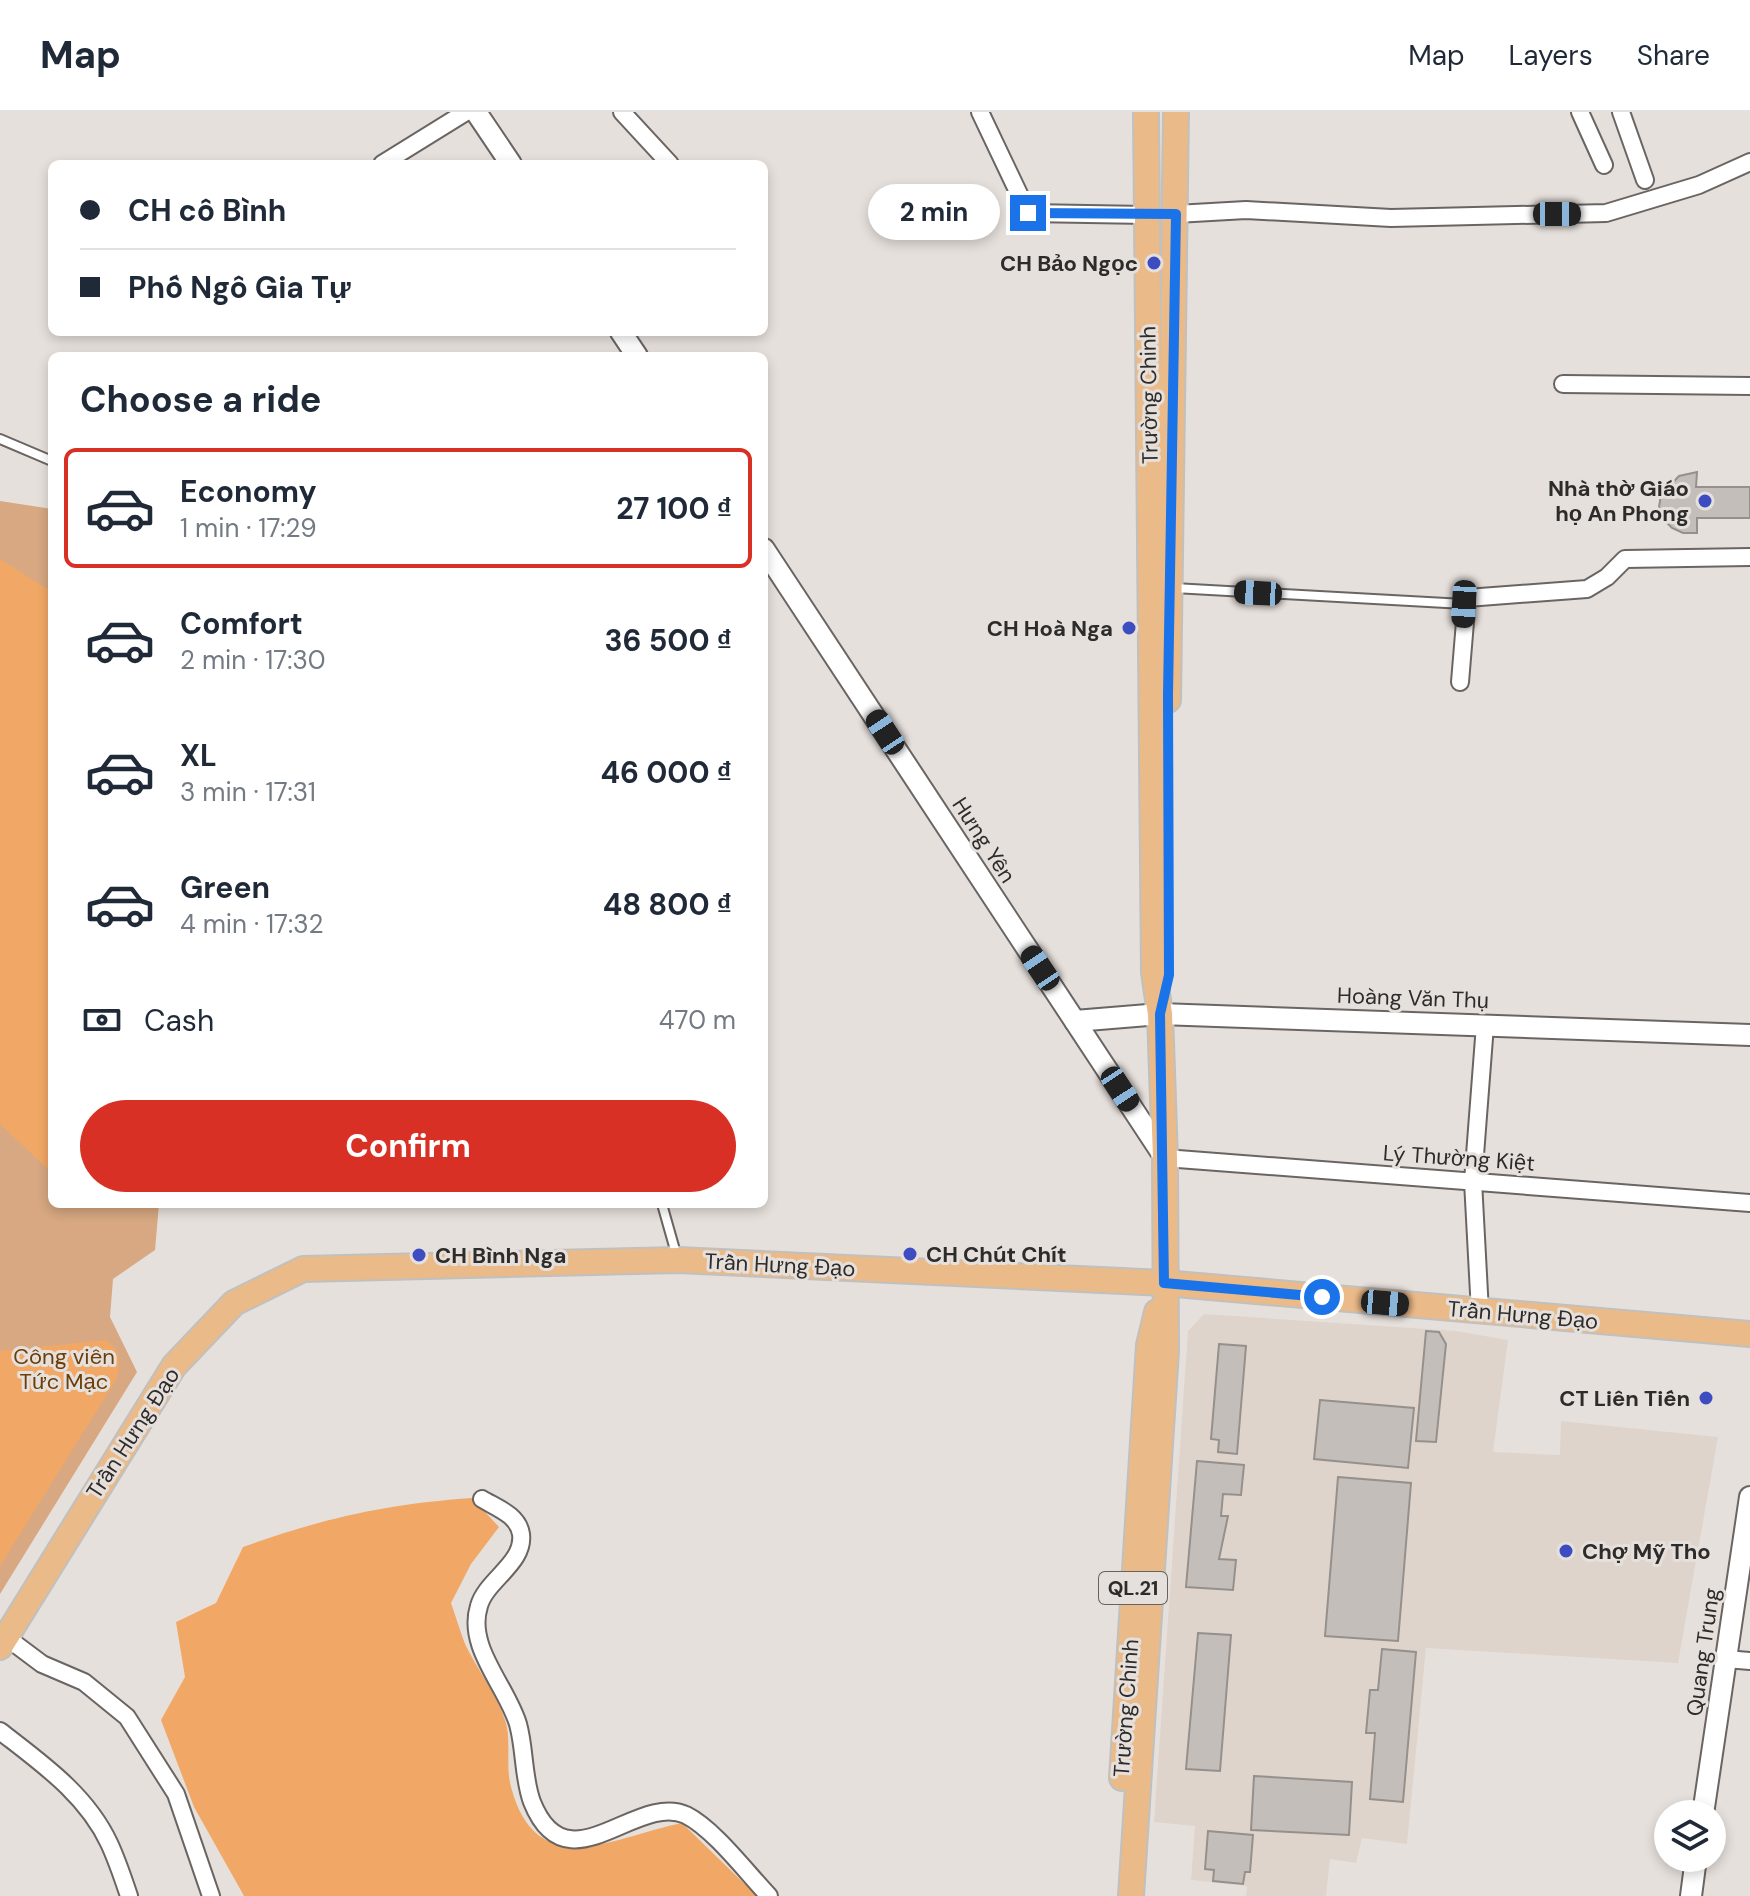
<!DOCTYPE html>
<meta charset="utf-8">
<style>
:root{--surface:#fff;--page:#f6f6f7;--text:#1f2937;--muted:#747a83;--line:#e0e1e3;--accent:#d93025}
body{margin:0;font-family:"DM Sans",sans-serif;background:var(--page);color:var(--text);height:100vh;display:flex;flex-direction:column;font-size:30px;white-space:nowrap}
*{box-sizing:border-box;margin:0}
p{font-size:26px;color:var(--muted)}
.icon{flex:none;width:44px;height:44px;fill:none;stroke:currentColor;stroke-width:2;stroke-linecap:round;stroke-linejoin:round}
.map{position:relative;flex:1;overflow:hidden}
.panel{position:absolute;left:48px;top:240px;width:720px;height:856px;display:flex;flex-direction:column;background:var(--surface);border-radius:12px;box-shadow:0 4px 12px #0003}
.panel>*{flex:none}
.top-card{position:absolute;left:48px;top:48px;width:720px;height:176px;border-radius:12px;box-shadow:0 4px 12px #0003;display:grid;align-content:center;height:176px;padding:0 32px;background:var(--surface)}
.buttons{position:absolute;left:1654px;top:1688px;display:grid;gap:16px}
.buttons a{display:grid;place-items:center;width:72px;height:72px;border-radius:50%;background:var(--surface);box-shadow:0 4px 12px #0003;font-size:40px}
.end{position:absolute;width:36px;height:36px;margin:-18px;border:10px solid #1a73e8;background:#fff;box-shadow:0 0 0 4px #fff}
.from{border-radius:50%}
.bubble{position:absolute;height:56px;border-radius:28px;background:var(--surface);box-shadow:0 4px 12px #0003;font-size:26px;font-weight:700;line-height:56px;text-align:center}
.car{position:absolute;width:24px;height:48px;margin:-24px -12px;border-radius:10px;box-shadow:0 0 6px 2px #0007;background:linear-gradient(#222 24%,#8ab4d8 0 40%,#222 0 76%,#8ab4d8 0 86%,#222 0)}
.top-card b{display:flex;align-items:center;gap:28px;height:76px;font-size:30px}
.top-card b+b{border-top:2px solid var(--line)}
.top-card i{width:20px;height:20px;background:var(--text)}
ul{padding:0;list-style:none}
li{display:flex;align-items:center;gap:24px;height:120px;margin:0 16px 12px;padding:0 16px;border:4px solid transparent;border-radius:12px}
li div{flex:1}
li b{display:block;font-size:30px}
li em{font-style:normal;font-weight:700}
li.active{border-color:var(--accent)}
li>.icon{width:72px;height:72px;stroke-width:1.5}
h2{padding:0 32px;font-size:36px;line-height:96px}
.pay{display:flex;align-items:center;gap:20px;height:88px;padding:0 32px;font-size:30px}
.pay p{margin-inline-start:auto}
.button{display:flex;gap:16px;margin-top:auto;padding:16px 32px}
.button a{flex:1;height:92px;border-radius:48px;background:var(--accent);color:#fff;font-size:32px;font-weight:700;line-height:92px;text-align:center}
header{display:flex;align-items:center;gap:48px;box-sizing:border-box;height:112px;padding:0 40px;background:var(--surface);border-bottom:2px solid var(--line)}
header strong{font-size:38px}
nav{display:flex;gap:44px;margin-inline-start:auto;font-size:28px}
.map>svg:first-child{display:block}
.built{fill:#dfd4cb}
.green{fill:#d7a881}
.water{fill:#f1a866}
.building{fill:#c3beba;stroke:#95908c;stroke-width:2}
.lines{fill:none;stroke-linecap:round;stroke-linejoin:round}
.service-casing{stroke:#6a6562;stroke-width:12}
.minor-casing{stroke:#6a6562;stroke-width:20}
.tertiary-casing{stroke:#6a6562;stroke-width:24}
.primary-casing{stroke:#c0c0bf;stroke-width:28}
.service{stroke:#fff;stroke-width:8}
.minor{stroke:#fff;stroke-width:16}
.tertiary{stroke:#fff;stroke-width:20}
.primary{stroke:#ebba89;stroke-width:24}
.route{stroke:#1a73e8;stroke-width:10}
.poi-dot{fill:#3d4dc1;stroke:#e6e0dc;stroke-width:3}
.labels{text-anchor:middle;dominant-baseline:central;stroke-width:6;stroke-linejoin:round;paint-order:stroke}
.shield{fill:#e6e0dc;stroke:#656260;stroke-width:2}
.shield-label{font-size:20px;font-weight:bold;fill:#2e2c2b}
.poi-label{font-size:22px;font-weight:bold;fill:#2e2c2b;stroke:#e6e0dc;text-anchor:end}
.street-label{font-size:22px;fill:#2e2c2b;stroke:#e6e0dc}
.park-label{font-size:22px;fill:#6c3d08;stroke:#e6e0dc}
</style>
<header>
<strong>Map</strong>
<nav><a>Map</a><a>Layers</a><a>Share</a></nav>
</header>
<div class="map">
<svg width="1750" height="1784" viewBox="0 0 1750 1784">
<rect width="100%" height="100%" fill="#e6e0dc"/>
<polygon class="built" points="1204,1202 1456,1219 1508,1228 1493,1340 1560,1343 1561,1309 1718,1325 1678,1551 1426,1536 1407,1732 1362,1726 1356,1751 1330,1747 1326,1784 1246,1784 1247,1774 1191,1768 1195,1714 1154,1710 1188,1219"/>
<polygon class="green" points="0,389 52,397 52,1092 159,1092 155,1138 113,1167 110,1205 137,1260 0,1482"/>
<g class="water">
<polygon points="0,447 52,480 52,1061 0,1012"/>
<path d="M 106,1228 C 121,1239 120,1249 117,1266 L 0,1454 L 0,1239 Z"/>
<path d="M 472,1386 L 499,1415 L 471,1452 L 451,1491 C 456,1505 460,1519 465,1532 C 477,1557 496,1581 505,1608 C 512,1628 505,1653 511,1675 C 537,1772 613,1725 682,1711 L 757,1784 L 244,1784 L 194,1695 L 161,1608 L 185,1565 L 176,1510 L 216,1491 L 243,1435 C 324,1406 386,1392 472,1386 Z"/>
</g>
<g class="building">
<polygon points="1697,360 1696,375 1750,375 1750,406 1697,406 1697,421 1683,421 1672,416 1662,406 1659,395 1661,383 1679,364"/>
<polygon points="1426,1219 1439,1220 1446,1232 1436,1330 1416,1329"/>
<polygon points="1219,1232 1246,1234 1237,1342 1218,1340 1219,1328 1211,1327"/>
<polygon points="1320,1288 1414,1296 1408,1356 1314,1347"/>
<polygon points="1197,1349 1244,1353 1241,1383 1223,1382 1221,1404 1228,1404 1219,1447 1236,1448 1233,1478 1186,1475"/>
<polygon points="1338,1365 1411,1371 1398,1529 1325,1524"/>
<polygon points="1198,1521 1231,1523 1220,1659 1186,1657"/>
<polygon points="1382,1537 1416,1540 1403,1690 1370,1687 1375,1621 1366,1621 1370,1578 1378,1578"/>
<polygon points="1254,1664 1352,1670 1349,1723 1251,1718"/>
<polygon points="1208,1719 1253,1723 1250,1760 1245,1760 1243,1772 1213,1769 1214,1758 1205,1757"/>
</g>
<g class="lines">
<defs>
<g id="service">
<polyline points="0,327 52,349"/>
<polyline points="1174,476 1464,492"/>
<polyline points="662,1092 677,1145"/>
</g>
<g id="minor">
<polyline points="622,0 670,52"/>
<polyline points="980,0 1028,101 1147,103"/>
<polyline points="1580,0 1604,53"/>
<polyline points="1621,0 1645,68"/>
<polyline points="382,52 466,0"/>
<polyline points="1176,102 1246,98 1391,106 1606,101 1699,73 1750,50"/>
<polyline points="1563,272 1750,274"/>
<polyline points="1460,570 1467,486 1587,477 1607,465 1625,447 1750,445"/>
<polyline points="1165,1046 1750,1091"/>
<polyline points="1480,1200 1473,1069 1485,913"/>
<path d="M 482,1387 C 497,1396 518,1403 521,1422 C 525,1451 486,1468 479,1494 C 466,1535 506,1573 518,1612 C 525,1637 523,1666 532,1690 C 567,1778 636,1680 686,1703 C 714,1717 747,1761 769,1784"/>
<polyline points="6,1525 42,1552 84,1570 127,1605 176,1682 211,1784"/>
<polyline points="1726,1547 1750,1549"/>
<path d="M 0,1619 C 41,1651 86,1682 109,1731 C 117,1748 123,1766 129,1784"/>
</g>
<g id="tertiary">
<polyline points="476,0 511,52"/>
<polyline points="621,220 637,244"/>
<polyline points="764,437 1165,1046"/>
<polyline points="1075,909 1160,902 1750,923"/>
<polyline points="1703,1702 1750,1385"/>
<polyline points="1691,1784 1696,1746"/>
</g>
<g id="primary">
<polyline points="1168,588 1176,0"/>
<polyline points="0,1535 174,1254 234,1191 303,1157 678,1148 1164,1171 1750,1222"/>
<polyline points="1122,1666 1149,1233 1157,1200"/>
<polyline points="1131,1784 1166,1239 1165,1046 1160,902 1154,860 1146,0"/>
</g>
</defs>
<use href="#service" class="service-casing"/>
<use href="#minor" class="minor-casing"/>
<use href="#tertiary" class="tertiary-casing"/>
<use href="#primary" class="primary-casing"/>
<use href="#service" class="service"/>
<use href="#minor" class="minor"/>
<use href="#tertiary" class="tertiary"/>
<use href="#primary" class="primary"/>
</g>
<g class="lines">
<polyline class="route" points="1028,101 1176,102 1168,583 1169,863 1160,902 1164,1171 1322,1185"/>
</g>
<g class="poi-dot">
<circle cx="1154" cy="151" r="8"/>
<circle cx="1705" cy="389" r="8"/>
<circle cx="1129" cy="516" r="8"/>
<circle cx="910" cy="1142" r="8"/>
<circle cx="419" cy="1143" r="8"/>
<circle cx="1706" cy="1286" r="8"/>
<circle cx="1566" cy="1439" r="8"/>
</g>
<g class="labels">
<rect class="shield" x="1099" y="1460" width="68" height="32" rx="6"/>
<g class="shield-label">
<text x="1133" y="1476">QL.21</text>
</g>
<g class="poi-label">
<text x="1138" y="151">CH Bảo Ngọc</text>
<text x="1689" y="376">Nhà thờ Giáo<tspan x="1689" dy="25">họ An Phong</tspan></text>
<text x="1113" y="516">CH Hoà Nga</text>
<text x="926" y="1142" text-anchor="start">CH Chút Chít</text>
<text x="435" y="1143" text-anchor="start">CH Bình Nga</text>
<text x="1690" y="1286">CT Liên Tiến</text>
<text x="1582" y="1439" text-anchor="start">Chợ Mỹ Tho</text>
</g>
<g class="street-label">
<text transform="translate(1149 283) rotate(-91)">Trường Chinh</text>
<text transform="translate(984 728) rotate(57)">Hưng Yên</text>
<text transform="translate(1413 886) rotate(2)">Hoàng Văn Thụ</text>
<text transform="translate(1459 1046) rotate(4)">Lý Thường Kiệt</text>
<text transform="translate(780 1153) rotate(3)">Trần Hưng Đạo</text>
<text transform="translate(1523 1203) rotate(5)">Trần Hưng Đạo</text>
<text transform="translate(133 1321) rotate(-57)">Trần Hưng Đạo</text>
<text transform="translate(1703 1540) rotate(-82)">Quang Trung</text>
<text transform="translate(1126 1596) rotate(-86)">Trường Chinh</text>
</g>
<g class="park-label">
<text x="64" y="1244">Công viên<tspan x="64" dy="25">Tức Mạc</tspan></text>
</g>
</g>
</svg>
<div class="buttons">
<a><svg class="icon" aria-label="layers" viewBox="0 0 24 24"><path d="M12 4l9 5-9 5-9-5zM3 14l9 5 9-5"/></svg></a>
</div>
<i class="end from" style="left:1322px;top:1185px"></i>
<i class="end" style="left:1028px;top:101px"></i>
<div class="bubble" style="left:868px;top:72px;width:132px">2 min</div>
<i class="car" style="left:1557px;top:102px;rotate:90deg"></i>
<i class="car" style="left:1258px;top:481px;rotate:273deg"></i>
<i class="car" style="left:1464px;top:492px;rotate:183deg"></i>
<i class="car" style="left:885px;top:620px;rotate:327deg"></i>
<i class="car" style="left:1040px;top:856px;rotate:326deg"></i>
<i class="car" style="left:1120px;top:977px;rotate:147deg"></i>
<i class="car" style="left:1385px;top:1191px;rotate:95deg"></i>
<div class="top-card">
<b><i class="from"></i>CH cô Bình</b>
<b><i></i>Phố Ngô Gia Tự</b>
</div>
<section class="panel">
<h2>Choose a ride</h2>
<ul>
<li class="active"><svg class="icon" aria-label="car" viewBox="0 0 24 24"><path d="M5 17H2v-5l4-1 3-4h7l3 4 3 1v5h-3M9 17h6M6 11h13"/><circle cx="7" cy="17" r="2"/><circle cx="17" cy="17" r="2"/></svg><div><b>Economy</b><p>1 min · 17:29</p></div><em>27 100 ₫</em></li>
<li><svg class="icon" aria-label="car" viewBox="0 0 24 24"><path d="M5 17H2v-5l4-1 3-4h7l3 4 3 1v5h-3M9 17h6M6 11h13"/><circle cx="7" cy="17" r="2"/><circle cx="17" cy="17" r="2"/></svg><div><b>Comfort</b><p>2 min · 17:30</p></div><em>36 500 ₫</em></li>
<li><svg class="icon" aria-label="car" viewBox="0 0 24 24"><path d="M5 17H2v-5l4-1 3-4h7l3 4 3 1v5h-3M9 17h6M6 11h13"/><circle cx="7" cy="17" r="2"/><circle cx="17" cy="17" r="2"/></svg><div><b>XL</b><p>3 min · 17:31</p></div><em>46 000 ₫</em></li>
<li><svg class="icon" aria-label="car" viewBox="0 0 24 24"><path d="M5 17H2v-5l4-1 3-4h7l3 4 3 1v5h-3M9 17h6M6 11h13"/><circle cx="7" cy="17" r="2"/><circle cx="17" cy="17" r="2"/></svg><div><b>Green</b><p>4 min · 17:32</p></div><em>48 800 ₫</em></li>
</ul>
<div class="pay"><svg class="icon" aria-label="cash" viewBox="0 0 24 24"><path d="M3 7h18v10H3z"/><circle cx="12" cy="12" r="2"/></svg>Cash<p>470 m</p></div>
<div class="button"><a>Confirm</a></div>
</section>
</div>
